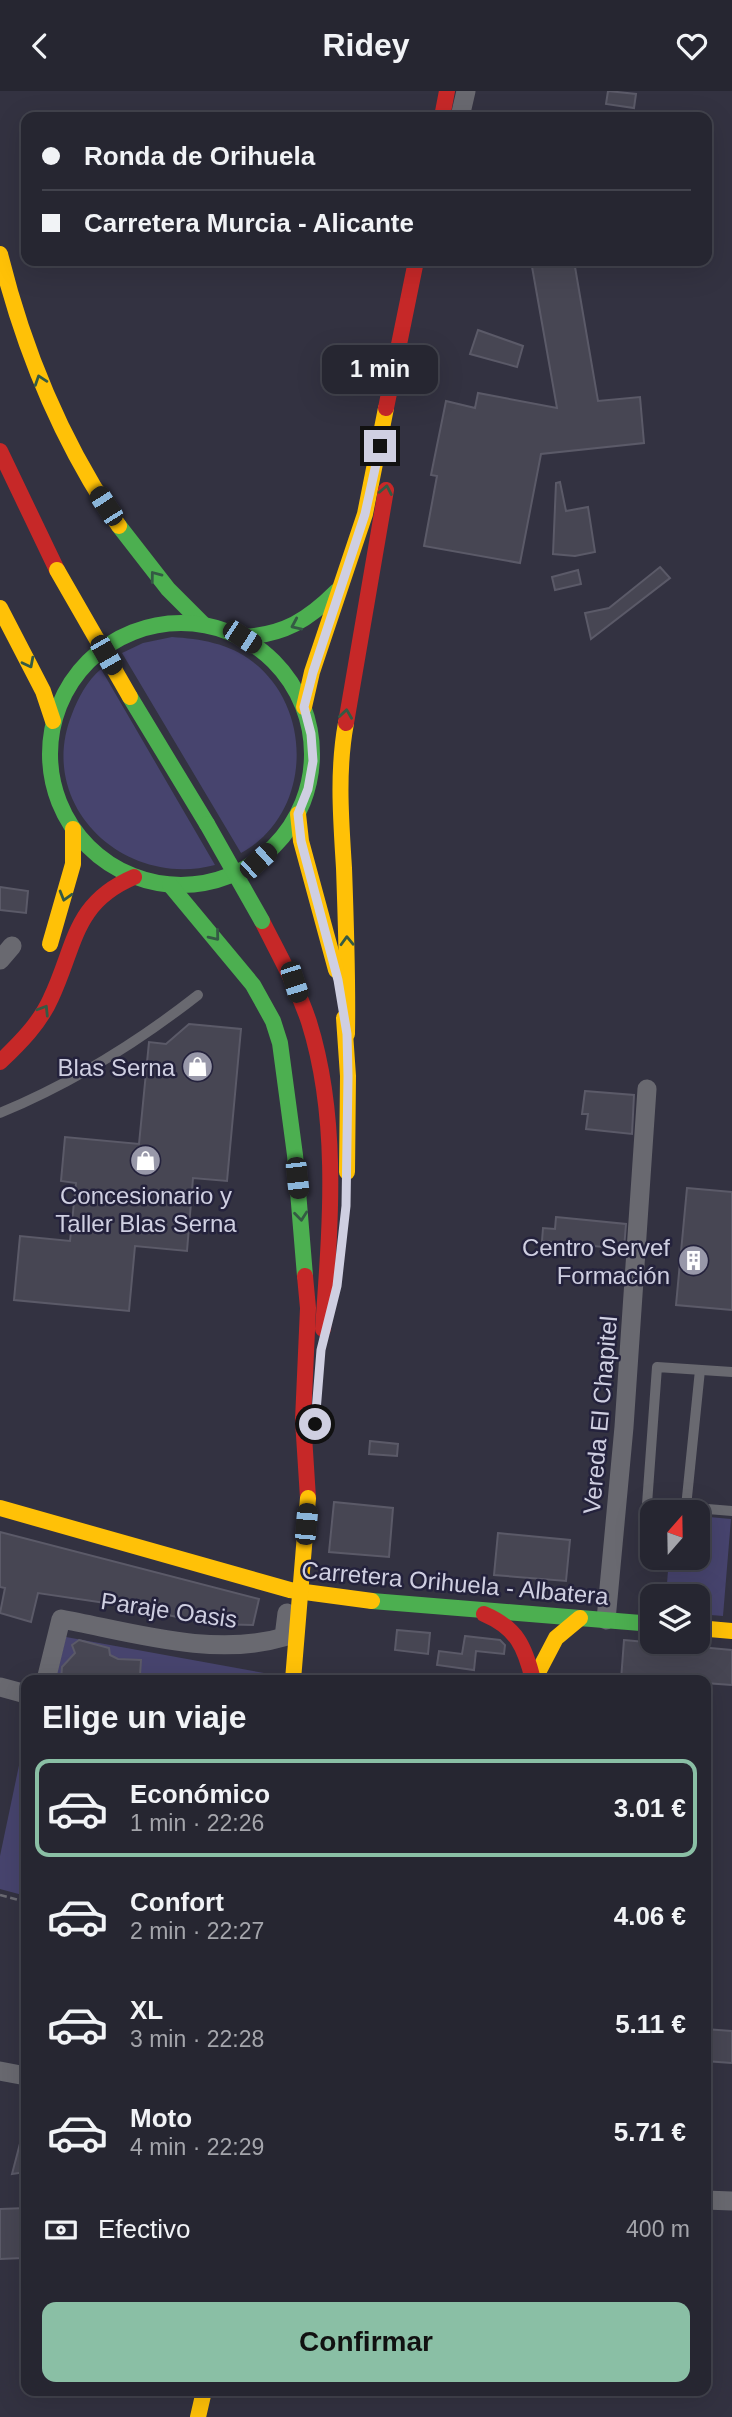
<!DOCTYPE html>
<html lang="es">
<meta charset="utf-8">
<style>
:root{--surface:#262631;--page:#32323d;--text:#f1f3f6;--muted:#a4a5ab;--line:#42434d;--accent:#8abfa5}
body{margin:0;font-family:Arial,sans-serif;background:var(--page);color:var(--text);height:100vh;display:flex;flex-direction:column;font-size:26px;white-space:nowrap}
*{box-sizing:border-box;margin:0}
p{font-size:23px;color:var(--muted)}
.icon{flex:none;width:38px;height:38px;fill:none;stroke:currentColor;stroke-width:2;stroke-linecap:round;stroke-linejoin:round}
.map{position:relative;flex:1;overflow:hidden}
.sheet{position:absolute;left:21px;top:1584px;width:690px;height:721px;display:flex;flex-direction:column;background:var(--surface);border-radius:14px;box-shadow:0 7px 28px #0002,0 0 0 2px var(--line)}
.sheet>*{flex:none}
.top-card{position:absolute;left:21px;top:21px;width:691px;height:154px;border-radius:14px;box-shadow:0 7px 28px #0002,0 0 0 2px var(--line);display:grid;align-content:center;height:154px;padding:0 21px;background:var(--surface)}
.needle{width:46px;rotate:20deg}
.controls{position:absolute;left:640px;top:1409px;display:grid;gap:14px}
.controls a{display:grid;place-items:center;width:70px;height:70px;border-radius:14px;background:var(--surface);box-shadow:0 7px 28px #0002,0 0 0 2px var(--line);font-size:35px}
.end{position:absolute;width:32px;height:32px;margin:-16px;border:9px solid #cfcfe1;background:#111;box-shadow:0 0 0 4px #111}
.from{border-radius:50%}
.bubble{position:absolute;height:49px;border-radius:14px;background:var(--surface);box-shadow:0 7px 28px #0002,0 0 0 2px var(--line);font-size:23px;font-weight:700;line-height:49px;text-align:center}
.car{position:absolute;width:21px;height:42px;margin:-21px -10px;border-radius:9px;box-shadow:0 0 5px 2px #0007;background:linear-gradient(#222 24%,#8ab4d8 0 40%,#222 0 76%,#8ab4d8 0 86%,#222 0)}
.top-card b{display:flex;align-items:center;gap:24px;height:66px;font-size:26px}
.top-card b+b{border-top:2px solid var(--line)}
.top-card i{width:18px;height:18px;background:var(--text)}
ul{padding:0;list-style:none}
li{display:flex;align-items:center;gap:21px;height:98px;margin:0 14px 10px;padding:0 7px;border:4px solid transparent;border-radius:14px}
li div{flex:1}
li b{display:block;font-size:26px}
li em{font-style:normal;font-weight:700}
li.on{border-color:var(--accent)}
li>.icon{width:63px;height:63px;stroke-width:1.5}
h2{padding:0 21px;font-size:32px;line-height:84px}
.pay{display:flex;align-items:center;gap:18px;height:77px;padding:0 21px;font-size:26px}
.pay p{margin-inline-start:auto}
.primary-button{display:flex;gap:14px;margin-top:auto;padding:14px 21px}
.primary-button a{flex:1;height:80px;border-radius:14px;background:var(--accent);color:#111;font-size:28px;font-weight:700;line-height:80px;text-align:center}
header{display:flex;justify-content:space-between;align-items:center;height:91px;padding:0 21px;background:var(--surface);font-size:32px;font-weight:700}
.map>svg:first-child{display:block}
.green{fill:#47446e}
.building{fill:#474653;stroke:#5b5a68;stroke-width:2}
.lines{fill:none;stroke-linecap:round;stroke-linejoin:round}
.path{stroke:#6b6b73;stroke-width:2.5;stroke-dasharray:7 3.5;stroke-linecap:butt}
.lane{stroke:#696970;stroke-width:10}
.street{stroke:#696970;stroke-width:19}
.fast{stroke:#4caf50;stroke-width:16}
.slow{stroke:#ffc107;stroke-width:16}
.jam{stroke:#c62828;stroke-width:16}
.fast-bridge{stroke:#4caf50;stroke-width:16}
.slow-bridge{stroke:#ffc107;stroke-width:16}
.oneway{stroke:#345a44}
.route{stroke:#cfcfe1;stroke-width:9}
.labels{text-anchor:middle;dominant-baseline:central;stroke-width:5;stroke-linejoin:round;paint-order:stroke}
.poi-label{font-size:24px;fill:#cfcfe1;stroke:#24223c;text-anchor:end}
.street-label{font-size:24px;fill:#cfcfe1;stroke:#24223c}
</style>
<header><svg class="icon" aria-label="back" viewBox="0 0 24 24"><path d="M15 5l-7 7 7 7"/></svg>Ridey<svg class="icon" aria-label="heart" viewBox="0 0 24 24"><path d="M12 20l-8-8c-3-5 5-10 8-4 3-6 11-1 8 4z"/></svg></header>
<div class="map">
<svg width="732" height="2326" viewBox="0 0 732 2326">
<rect width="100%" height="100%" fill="#333241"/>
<g class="green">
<path d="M 172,546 C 200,548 229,552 253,571 C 315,619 311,724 241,762 L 122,562 L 143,552 Z"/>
<path d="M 101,578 L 215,774 C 125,798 35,715 72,623 C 78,607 87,590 101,578 Z"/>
<polygon points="698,1425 731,1428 723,1525 698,1523 698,1505 666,1505 669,1467 698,1466"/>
<polygon points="66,1546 264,1582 264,1589 55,1589"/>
<polygon points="26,1641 26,1805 0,1798 0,1765"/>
</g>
<g class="building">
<polygon points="608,0 636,3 634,17 606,13"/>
<polygon points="531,170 574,170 598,310 640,306 644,352 541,363 520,472 424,455 437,385 431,384 446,310 475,317 478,302 557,317"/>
<polygon points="478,239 523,255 517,276 470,263"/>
<polygon points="560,391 566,420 588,416 595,461 575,465 553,463 556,392"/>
<polygon points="660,476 670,487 591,548 585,522 609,517"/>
<polygon points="578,479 581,493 555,499 552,486"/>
<polygon points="0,796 28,800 26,822 0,819"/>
<polygon points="189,933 241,938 227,1090 193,1087 187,1160 135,1155 129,1220 14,1209 20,1145 70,1150 76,1092 61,1090 65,1046 139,1053 149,951 166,953"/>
<polygon points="585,1000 634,1004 632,1043 586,1038 588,1023 582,1023"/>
<polygon points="687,1097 732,1101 732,1219 676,1214"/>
<polygon points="556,1126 626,1133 624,1158 542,1150 543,1137 555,1138"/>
<polygon points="370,1350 398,1353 397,1365 369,1363"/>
<polygon points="334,1411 393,1417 389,1466 329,1461"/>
<polygon points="0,1441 259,1508 253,1534 211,1533 119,1514 38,1502 31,1531 0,1522 5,1497 0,1496"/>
<polygon points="498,1442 570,1449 566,1490 494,1484"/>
<polygon points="397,1539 430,1542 428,1563 395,1559"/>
<polygon points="465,1545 500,1549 505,1554 504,1563 476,1560 474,1579 437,1574 439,1560 462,1563"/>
<polygon points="79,1549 109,1557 110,1564 118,1568 141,1569 140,1584 116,1583 118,1589 61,1589 62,1576 75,1562 72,1554"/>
<polygon points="624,1549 732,1559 732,1594 705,1592 705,1589 643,1586 642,1589 621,1589"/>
<polygon points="705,1938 732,1940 732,1972 705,1970"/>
<polygon points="23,2041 26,2041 26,2081 12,2083"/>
<polygon points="26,2117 26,2133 21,2133 23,2167 0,2168 0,2118"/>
</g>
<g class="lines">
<polyline class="path" points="0,1804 26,1811"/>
<g class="lane">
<path d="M 0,1022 C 70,993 138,951 198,904"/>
<polyline points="732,1281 657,1276 647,1413 732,1420"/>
<polyline points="686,1416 700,1279"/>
</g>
<g class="street">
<polyline points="460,26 466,0"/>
<polyline points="0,869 12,855"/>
<polyline points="606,1529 624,1336 647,998"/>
<path d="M 46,1589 L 61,1528 C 131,1541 214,1567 284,1546 L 287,1522"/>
<polyline points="0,1596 26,1603"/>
<polyline points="0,1980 26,1985"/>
<polyline points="705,2109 732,2110"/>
</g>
<g class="fast">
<polyline points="119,435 168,498 203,533"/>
<circle cx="181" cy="663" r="131"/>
<path d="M 242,546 C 284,544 308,529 337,500"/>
<polyline points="130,606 207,733"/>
<polyline points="170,794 253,894 273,930 280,952 295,1064 305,1185"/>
<polyline points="372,1510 653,1533"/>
</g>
<g class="slow">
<path d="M 0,163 C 24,260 62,352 119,435"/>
<polyline points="0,517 43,600 53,630"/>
<polyline points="304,616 312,581 365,423 386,317"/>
<path d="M 346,632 C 337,680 341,729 344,777 C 346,832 348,887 347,943"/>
<polyline points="298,723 301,750 336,879"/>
<polyline points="50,853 73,773 73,738"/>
<polyline points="344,927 348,985 347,1081"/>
<polyline points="0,1417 290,1499 372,1510"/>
<polyline points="698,1537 732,1540"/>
<polyline points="534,1589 556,1547 580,1527"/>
<polyline points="198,2326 204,2300"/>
</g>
<g class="jam">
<polyline points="442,26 447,0"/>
<polyline points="386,317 416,170"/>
<polyline points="0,360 57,479"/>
<polyline points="346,632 386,399"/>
<path d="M 262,830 C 279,864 297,895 309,931 C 340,1030 330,1137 323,1238"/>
<path d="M 0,971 C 20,952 40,932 51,907 C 76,854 73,812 134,786"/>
<polyline points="305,1185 308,1217 303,1329 308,1407"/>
<path d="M 484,1523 C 517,1537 525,1556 533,1589"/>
</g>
<polyline class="fast-bridge" points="207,733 262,830"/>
<g class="slow-bridge">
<polyline points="57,479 130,606"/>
<polyline points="293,1589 308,1407"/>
</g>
</g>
<defs><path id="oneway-chevron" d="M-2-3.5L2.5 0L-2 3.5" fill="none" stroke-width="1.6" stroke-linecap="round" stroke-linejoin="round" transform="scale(1.75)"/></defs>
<g class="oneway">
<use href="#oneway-chevron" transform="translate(40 289) rotate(-109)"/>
<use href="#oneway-chevron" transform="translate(386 399) rotate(-79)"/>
<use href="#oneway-chevron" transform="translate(155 485) rotate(-127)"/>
<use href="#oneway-chevron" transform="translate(296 534) rotate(156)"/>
<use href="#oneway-chevron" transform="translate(29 572) rotate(63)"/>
<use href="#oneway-chevron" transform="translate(346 623) rotate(-82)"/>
<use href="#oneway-chevron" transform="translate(65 805) rotate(106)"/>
<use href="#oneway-chevron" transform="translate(215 845) rotate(51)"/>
<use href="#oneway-chevron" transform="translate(347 850) rotate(-92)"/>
<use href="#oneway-chevron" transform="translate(44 919) rotate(-58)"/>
<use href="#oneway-chevron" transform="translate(301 1125) rotate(84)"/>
</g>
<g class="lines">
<polyline class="route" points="315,1333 321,1259 337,1195 346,1115 348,985 347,943 338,889 301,750 298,723 308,698 313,670 311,643 304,616 313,581 365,423 380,355"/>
</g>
<defs>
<symbol id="shop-disc" viewBox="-11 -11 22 22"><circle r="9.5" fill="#9898a9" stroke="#24223c"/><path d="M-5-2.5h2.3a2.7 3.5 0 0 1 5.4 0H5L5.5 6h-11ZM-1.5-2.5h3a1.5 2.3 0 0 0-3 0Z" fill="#fff"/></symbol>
<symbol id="building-disc" viewBox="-11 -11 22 22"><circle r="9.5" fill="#9898a9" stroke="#24223c"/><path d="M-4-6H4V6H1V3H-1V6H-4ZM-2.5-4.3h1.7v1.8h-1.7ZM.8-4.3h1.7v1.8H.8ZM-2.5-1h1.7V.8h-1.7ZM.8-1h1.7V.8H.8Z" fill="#fff"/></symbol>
</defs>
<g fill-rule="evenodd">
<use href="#shop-disc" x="180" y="958" width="35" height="35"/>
<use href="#shop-disc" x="128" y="1052" width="35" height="35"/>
<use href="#building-disc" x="676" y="1152" width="35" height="35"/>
</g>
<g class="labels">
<g class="poi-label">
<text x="175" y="976">Blas Serna</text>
<text x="146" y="1104" text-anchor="middle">Concesionario y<tspan x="146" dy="28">Taller Blas Serna</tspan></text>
<text x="670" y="1156">Centro Servef<tspan x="670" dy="28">Formación</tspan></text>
</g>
<g class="street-label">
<text transform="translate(600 1324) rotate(-85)">Vereda El Chapitel</text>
<text transform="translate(455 1492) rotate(5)">Carretera Orihuela - Albatera</text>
<text transform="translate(169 1519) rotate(8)">Paraje Oasis</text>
</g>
</g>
</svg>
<div class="controls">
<a><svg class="needle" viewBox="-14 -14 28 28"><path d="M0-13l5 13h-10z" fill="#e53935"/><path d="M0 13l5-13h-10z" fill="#a4a5ab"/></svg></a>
<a><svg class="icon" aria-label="layers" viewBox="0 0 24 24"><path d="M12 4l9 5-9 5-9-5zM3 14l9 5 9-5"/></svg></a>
</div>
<i class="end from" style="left:315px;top:1333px"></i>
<i class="end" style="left:380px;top:355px"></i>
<div class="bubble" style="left:322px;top:254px;width:116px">1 min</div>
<i class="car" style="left:106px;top:415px;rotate:327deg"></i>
<i class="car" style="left:242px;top:546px;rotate:123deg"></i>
<i class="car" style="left:106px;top:564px;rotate:150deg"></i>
<i class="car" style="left:258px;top:770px;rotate:48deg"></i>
<i class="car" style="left:294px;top:891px;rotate:162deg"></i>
<i class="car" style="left:297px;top:1087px;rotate:174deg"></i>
<i class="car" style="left:306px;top:1433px;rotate:5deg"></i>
<div class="top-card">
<b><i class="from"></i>Ronda de Orihuela</b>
<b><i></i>Carretera Murcia - Alicante</b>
</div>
<section class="sheet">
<h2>Elige un viaje</h2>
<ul>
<li class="on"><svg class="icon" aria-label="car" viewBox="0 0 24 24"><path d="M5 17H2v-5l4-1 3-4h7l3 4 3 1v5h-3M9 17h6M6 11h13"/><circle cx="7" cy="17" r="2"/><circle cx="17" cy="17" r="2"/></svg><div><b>Económico</b><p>1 min · 22:26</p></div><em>3.01 €</em></li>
<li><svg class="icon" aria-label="car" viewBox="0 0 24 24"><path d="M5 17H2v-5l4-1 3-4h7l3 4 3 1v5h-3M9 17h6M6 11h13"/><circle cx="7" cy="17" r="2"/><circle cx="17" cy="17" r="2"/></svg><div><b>Confort</b><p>2 min · 22:27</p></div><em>4.06 €</em></li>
<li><svg class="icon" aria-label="car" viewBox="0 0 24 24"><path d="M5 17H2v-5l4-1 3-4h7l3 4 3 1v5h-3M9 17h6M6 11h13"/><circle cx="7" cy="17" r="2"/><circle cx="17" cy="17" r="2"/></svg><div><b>XL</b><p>3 min · 22:28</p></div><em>5.11 €</em></li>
<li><svg class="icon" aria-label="car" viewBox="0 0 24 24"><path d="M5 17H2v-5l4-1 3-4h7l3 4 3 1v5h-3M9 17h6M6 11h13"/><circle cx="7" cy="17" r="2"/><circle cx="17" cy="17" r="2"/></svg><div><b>Moto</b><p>4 min · 22:29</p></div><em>5.71 €</em></li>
</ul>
<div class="pay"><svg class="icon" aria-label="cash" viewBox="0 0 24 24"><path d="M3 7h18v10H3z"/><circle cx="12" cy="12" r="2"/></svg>Efectivo<p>400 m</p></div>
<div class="primary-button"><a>Confirmar</a></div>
</section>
</div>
